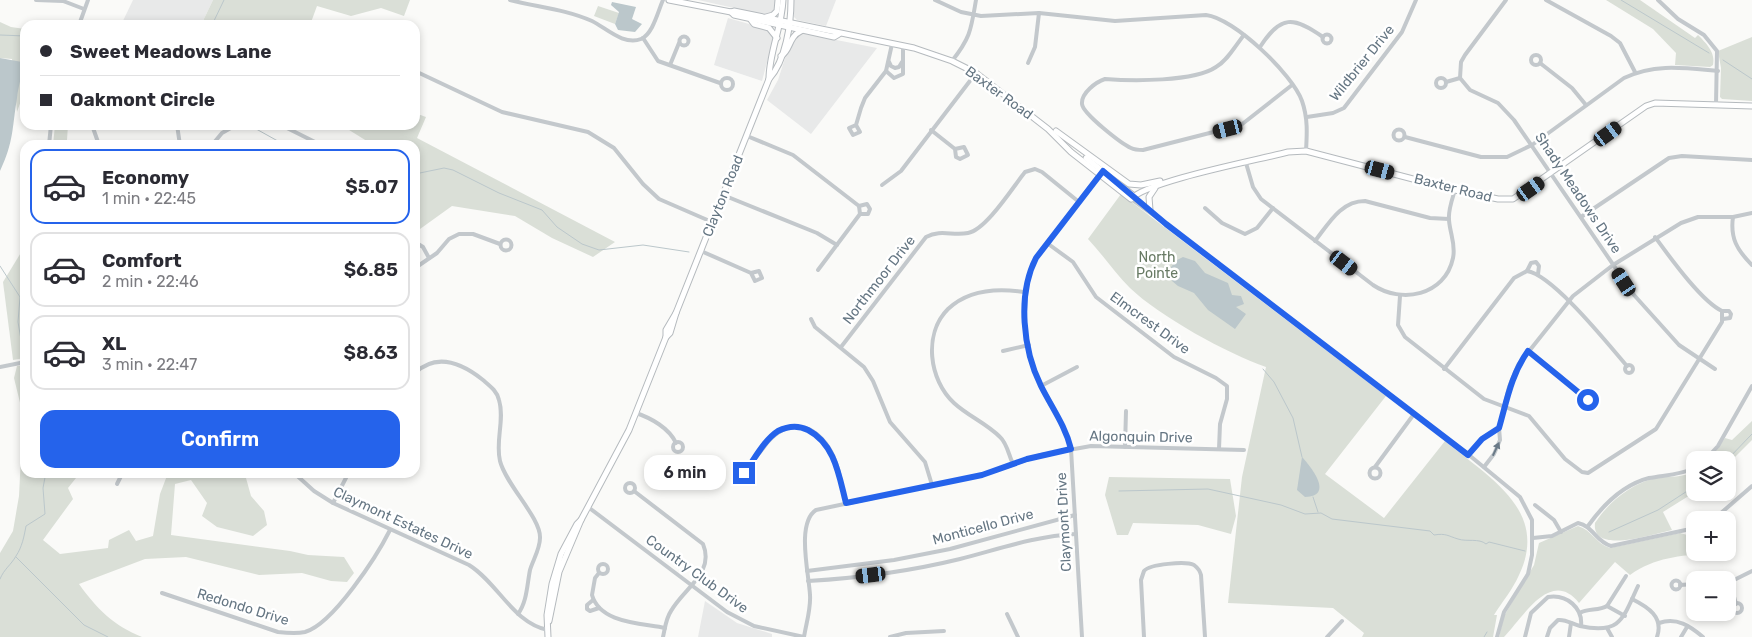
<!DOCTYPE html>
<meta charset="utf-8">
<style>
:root{--surface:#fff;--page:#f2f2f3;--text:#2b2b33;--muted:#7c7c81;--line:#e1e1e2;--accent:#2563eb}
body{margin:0;font-family:Rubik,sans-serif;background:var(--page);color:var(--text);height:100vh;display:flex;flex-direction:column;font-size:19px;white-space:nowrap}
*{box-sizing:border-box;margin:0}
p{font-size:16px;color:var(--muted)}
.icon{flex:none;width:28px;height:28px;fill:none;stroke:currentColor;stroke-width:2;stroke-linecap:round;stroke-linejoin:round}
.map{position:relative;flex:1;overflow:hidden}
.panel{position:absolute;left:20px;top:140px;width:400px;height:338px;display:flex;flex-direction:column;background:var(--surface);border-radius:15px;box-shadow:0 2px 8px #0003}
.panel>*{flex:none}
.hud{position:absolute;left:20px;top:20px;width:400px;height:110px;border-radius:15px;box-shadow:0 2px 8px #0003;display:grid;align-content:center;height:110px;padding:0 20px;background:var(--surface)}
.controls{position:absolute;left:1686px;top:451px;display:grid;gap:10px}
.controls a{display:grid;place-items:center;width:50px;height:50px;border-radius:10px;background:var(--surface);box-shadow:0 2px 8px #0003;font-size:25px}
.end{position:absolute;width:22px;height:22px;margin:-11px;border:6px solid #2563eb;background:#fff;box-shadow:0 0 0 2px #fff}
.from{border-radius:50%}
.bubble{position:absolute;height:35px;border-radius:15px;background:var(--surface);box-shadow:0 2px 8px #0003;font-size:16px;font-weight:600;line-height:35px;text-align:center}
.car{position:absolute;width:15px;height:30px;margin:-15px -8px;border-radius:6px;box-shadow:0 0 4px 1px #0007;background:linear-gradient(#222 24%,#8ab4d8 0 40%,#222 0 76%,#8ab4d8 0 86%,#222 0)}
.hud b{display:flex;align-items:center;gap:18px;height:48px;font-size:19px}
.hud b+b{border-top:1px solid var(--line)}
.hud i{width:12px;height:12px;background:var(--text)}
ul{padding:9px 0 0;list-style:none}
li{display:flex;align-items:center;gap:15px;height:75px;margin:0 10px 8px;padding:0 10px;border:2px solid var(--line);border-radius:15px}
li div{flex:1}
li b{display:block;font-size:19px}
li em{font-style:normal;font-weight:600}
li.active{border-color:var(--accent)}
li>.icon{width:45px;height:45px;stroke-width:1.5}
.primary-button{display:flex;gap:10px;margin-top:auto;padding:10px 20px}
.primary-button a{flex:1;height:58px;border-radius:15px;background:var(--accent);color:#fff;font-size:20px;font-weight:600;line-height:58px;text-align:center}
.map>svg:first-child{display:block}
.built{fill:#e8e9e9}
.green{fill:#dadfd7}
.water{fill:#bbc7cb}
.lines{fill:none;stroke-linecap:round;stroke-linejoin:round}
.stream{stroke:#bbc7cb;stroke-width:1}
.major-casing{stroke:#b5babe;stroke-width:7}
.minor{stroke:#c3c8cc;stroke-width:4}
.major{stroke:#fff;stroke-width:5}
.oneway{fill:#6a7a87}
.route{stroke:#2563eb;stroke-width:6}
.labels{text-anchor:middle;dominant-baseline:central;stroke-width:5;stroke-linejoin:round;paint-order:stroke}
.street-label{font-size:14px;fill:#657683;stroke:#fff}
.park-label{font-size:14px;fill:#687a64;stroke:#fff}
</style>
<div class="map">
<svg width="1752" height="637" viewBox="0 0 1752 637">
<rect width="100%" height="100%" fill="#fafaf8"/>
<g class="built">
<polygon points="133,0 213,0 201,25 121,25"/>
<polygon points="698,0 776,0 775,11 769,16"/>
<polygon points="793,0 836,0 826,26 797,20 794,17"/>
<polygon points="728,18 767,29 774,36 762,81 714,65"/>
<polygon points="801,33 877,48 811,134 767,100 778,80 791,40"/>
<polygon points="705,601 737,623 772,634 772,637 698,637"/>
</g>
<g class="green">
<polygon points="213,0 410,0 404,16 381,8 351,16 317,6 310,25 201,25"/>
<path d="M 1606,0 L 1640,0 L 1695,38 L 1698,35 C 1706,43 1716,53 1713,65 L 1710,67 L 1675,65 L 1676,53 L 1653,29 Z"/>
<polygon points="598,6 619,13 615,24 594,16"/>
<polygon points="0,22 11,27 25,29 25,89 17,112 12,59 0,58"/>
<polygon points="1752,37 1752,101 1722,99 1720,97 1721,68 1718,51"/>
<polygon points="415,113 426,117 417,138 615,242 593,257 552,238 515,216 452,206 420,229 415,226 415,145 370,143 341,125 415,125"/>
<polygon points="55,125 68,125 67,140 72,145 53,145"/>
<path d="M 1121,194 L 1386,396 L 1325,474 L 1384,518 L 1445,441 C 1488,477 1550,510 1519,575 C 1513,589 1502,602 1494,615 L 1497,615 L 1493,637 L 1362,637 L 1364,633 L 1333,608 L 1228,603 L 1242,477 L 1266,367 C 1228,354 1159,316 1130,288 C 1115,273 1103,255 1088,239 Z"/>
<polygon points="25,246 25,358 13,360 3,282"/>
<path d="M 25,365 L 25,472 L 80,473 L 68,488 L 73,499 L 43,540 L 60,554 L 108,548 L 109,540 L 129,530 L 136,541 L 153,536 L 160,494 L 168,473 L 237,473 L 246,478 L 251,496 L 264,511 L 267,525 L 253,536 L 217,527 L 202,516 L 207,503 L 191,480 L 175,484 L 171,535 L 290,551 L 308,555 L 344,557 L 354,573 L 347,582 L 331,581 L 302,573 L 259,575 L 186,557 L 145,559 L 79,584 C 96,608 114,626 142,637 L 0,637 L 0,553 L 13,531 L 19,496 L 23,415 L 14,378 L 17,366 Z"/>
<polygon points="1752,421 1752,440 1728,464 1728,460 1709,460 1725,438 1732,440"/>
<path d="M 1695,471 L 1695,492 L 1663,512 L 1672,530 C 1656,533 1591,556 1595,523 C 1609,502 1631,483 1657,478 C 1669,476 1683,478 1695,471 Z"/>
<polygon points="1109,477 1230,479 1236,516 1231,534 1198,525 1133,523 1128,535 1117,535 1105,495"/>
<path d="M 1578,526 C 1592,530 1596,544 1610,548 L 1680,533 L 1695,537 L 1695,552 L 1709,553 C 1680,556 1655,557 1630,575 L 1615,562 L 1579,603 C 1551,568 1524,616 1504,637 L 1499,637 L 1504,616 L 1534,565 L 1539,543 Z"/>
</g>
<g class="water">
<polygon points="612,2 636,7 632,19 642,24 635,32 618,30 615,24 619,12 611,5"/>
<path d="M 0,58 L 22,62 C 23,75 18,86 17,98 C 12,128 14,141 0,171 Z"/>
<polygon points="1183,257 1195,261 1205,273 1228,283 1232,295 1241,296 1244,304 1236,307 1246,314 1235,329 1208,310 1194,293 1178,286 1172,281 1171,267 1177,260"/>
<path d="M 1302,457 C 1312,468 1334,496 1305,497 L 1297,490 Z"/>
</g>
<g class="lines">
<g class="stream">
<polyline points="1621,0 1709,53"/>
<polyline points="212,25 224,0"/>
<polyline points="0,35 25,36"/>
<polyline points="1723,60 1752,79"/>
<polyline points="249,125 285,145"/>
<polyline points="415,174 444,168 453,170 499,193 542,210 557,227 582,244 599,250 643,245 689,252"/>
<polyline points="0,266 20,297 18,322 24,357"/>
<polyline points="24,369 25,379"/>
<polyline points="1263,369 1274,382 1293,418 1302,457"/>
<polyline points="1727,460 1752,434"/>
<path d="M 1119,491 L 1208,489 L 1281,505 L 1305,514 L 1321,513 L 1332,519 L 1430,531 L 1434,535 C 1446,533 1448,536 1458,539 C 1467,542 1479,538 1486,544 L 1489,542 L 1525,551"/>
<polyline points="1313,497 1318,512"/>
<polyline points="1609,532 1658,510 1695,486"/>
<polyline points="16,557 84,625 108,637"/>
<path d="M 0,579 C 4,569 11,565 16,556 C 22,547 24,537 26,526 L 45,514 L 43,488 L 46,472"/>
<polyline points="1484,637 1487,632"/>
</g>
<defs>
<g id="major">
<path d="M 669,0 L 731,12 L 734,11 L 914,48 L 952,61 L 976,73 L 1048,129 L 1071,152 L 1131,199 C 1147,181 1258,160 1288,152 L 1306,151 L 1455,190 L 1498,199 L 1513,199 L 1646,106 L 1655,103 L 1752,106"/>
<polyline points="731,12 734,15 834,37 839,34"/>
<polyline points="766,17 773,15 777,11 778,0"/>
<polyline points="751,20 754,24 769,28 777,38"/>
<path d="M 781,56 C 791,50 788,37 801,31"/>
<path d="M 769,79 C 786,60 791,24 791,0"/>
<polyline points="1056,131 1129,184 1141,185 1160,181"/>
<polyline points="1086,158 1134,196"/>
<polyline points="1150,210 1149,197 1155,188"/>
<polyline points="666,337 666,330 676,313"/>
<polyline points="549,621 559,572 581,520"/>
<path d="M 548,637 L 547,615 L 552,584 L 561,554 L 577,524 L 581,520 L 629,430 L 666,337 L 670,333 L 676,313 L 769,79 C 769,52 782,27 783,0"/>
</g>
</defs>
<use href="#major" class="major-casing"/>
<g class="minor">
<polyline points="36,0 63,1 84,9"/>
<path d="M 510,0 C 537,7 565,9 592,21 C 606,28 624,46 641,39 C 653,34 658,11 663,0"/>
<path d="M 935,0 L 961,12 L 981,16 L 1039,13 L 1115,21 L 1206,15 C 1234,18 1293,75 1302,101 C 1308,118 1307,134 1306,151"/>
<polyline points="1546,0 1611,36 1620,43 1635,72"/>
<polyline points="1658,0 1678,19 1704,35 1717,51 1716,104"/>
<polyline points="79,25 88,0"/>
<circle cx="1327" cy="39" r="4.5"/>
<path d="M 1244,35 C 1235,46 1228,60 1216,67 C 1194,82 1132,81 1105,79 C 1096,82 1081,93 1082,104 C 1083,114 1122,144 1131,148 C 1135,150 1139,150 1143,150 L 1241,125 L 1292,85"/>
<circle cx="684" cy="41" r="4.5"/>
<polyline points="643,38 658,61 720,83"/>
<path d="M 1260,47 C 1281,15 1293,16 1323,37"/>
<circle cx="1536" cy="60" r="5"/>
<path d="M 952,61 C 971,37 971,29 976,0"/>
<polyline points="889,62 891,66 895,68 899,67 902,62"/>
<polyline points="1028,63 1035,47 1039,13"/>
<polyline points="1540,63 1572,88 1586,105"/>
<polyline points="670,65 679,43"/>
<polyline points="415,71 502,112 588,132 614,148 643,184 659,199 712,222"/>
<polyline points="886,71 894,78 903,74 903,46"/>
<circle cx="727" cy="84" r="6"/>
<polyline points="1460,78 1470,90 1498,103 1514,120 1634,295 1679,345 1715,369"/>
<polyline points="1460,78 1461,62 1465,55 1506,0"/>
<circle cx="1441" cy="83" r="5"/>
<polyline points="1446,82 1460,78"/>
<polyline points="1307,117 1333,113 1344,108 1402,32 1416,0"/>
<polyline points="92,125 99,145"/>
<polyline points="177,125 180,145"/>
<polyline points="281,125 321,145"/>
<polyline points="856,125 849,128 853,135 860,132 856,125 861,108 865,98 886,71 892,44"/>
<circle cx="1399" cy="135" r="5.5"/>
<polyline points="931,130 955,149 956,157 960,159 968,155 964,147 955,149"/>
<polyline points="747,136 793,155 859,206 860,214"/>
<path d="M 1405,137 L 1481,157 L 1507,157 L 1532,145 L 1624,78 C 1655,63 1685,68 1718,71"/>
<polyline points="49,145 51,125"/>
<polyline points="212,145 222,133 236,125"/>
<path d="M 1246,163 L 1253,187 L 1261,199 L 1373,285 C 1401,304 1445,296 1453,258 C 1456,244 1450,234 1449,220 C 1448,210 1452,200 1455,190"/>
<polyline points="882,185 901,171 976,73"/>
<polyline points="723,195 817,233 837,245"/>
<polyline points="1134,196 1166,224 1469,455 1520,497 1532,520 1532,555 1528,574 1504,612 1497,637"/>
<polyline points="1131,199 1160,220"/>
<polyline points="859,206 867,204 870,209 868,214 860,214"/>
<polyline points="1205,208 1222,223 1245,234 1257,228 1273,208"/>
<polyline points="1581,217 1669,158 1682,156 1752,160"/>
<path d="M 1733,217 C 1730,238 1737,250 1752,265"/>
<polyline points="22,235 25,223"/>
<circle cx="506" cy="245" r="5.5"/>
<path d="M 1315,241 C 1329,223 1341,201 1365,201 L 1430,218 L 1449,219"/>
<polyline points="415,242 423,247 429,258"/>
<polyline points="1047,243 1073,262 1096,297 1174,357 1216,378 1227,386 1227,399 1220,424 1219,449"/>
<polyline points="701,251 751,273 759,271 762,278 755,281 751,273"/>
<polyline points="415,268 437,253 449,239 459,234 473,234 500,244"/>
<polyline points="818,270 860,214"/>
<polyline points="1527,271 1531,263 1536,262 1539,266 1538,274"/>
<path d="M 1400,296 L 1398,325 L 1405,337 L 1484,399 L 1529,416 L 1565,459 L 1582,472 L 1588,473 L 1656,429 L 1722,322 L 1722,311 C 1701,301 1669,256 1655,237"/>
<polyline points="1722,311 1729,311 1731,314 1730,318 1723,319"/>
<polyline points="811,319 815,327 864,367 873,381 890,422 925,462 932,485"/>
<path d="M 841,347 L 926,237 C 941,229 952,236 968,233 C 986,230 1013,187 1025,172 L 1035,169 L 1042,172 L 1079,202"/>
<polyline points="1003,351 1029,345"/>
<polyline points="1528,351 1559,375 1586,401 1591,401 1593,404 1591,408 1585,407 1586,401"/>
<circle cx="1629" cy="369" r="4"/>
<polyline points="0,367 25,362"/>
<path d="M 1444,369 L 1514,278 L 1527,271 C 1553,275 1608,344 1627,366"/>
<path d="M 415,373 C 437,352 463,364 483,380 C 490,386 497,391 499,400 C 505,420 495,441 500,461 C 506,485 541,518 540,538 C 540,549 533,560 530,570 C 527,585 527,602 518,614"/>
<polyline points="1041,386 1077,367"/>
<path d="M 636,413 C 651,418 669,428 676,443"/>
<circle cx="678" cy="447" r="5"/>
<polyline points="1125,447 1126,411"/>
<polyline points="1469,455 1482,439 1499,428"/>
<polyline points="1705,460 1718,446 1752,386"/>
<path d="M 1013,464 C 1009,456 1007,443 1000,437 C 986,423 968,416 954,403 C 929,380 923,334 948,309 C 968,290 998,288 1024,292"/>
<polyline points="1375,467 1414,414"/>
<polyline points="1484,467 1494,454 1500,440 1499,428 1509,387 1518,365 1573,296 1613,265 1681,223 1698,217 1733,217 1752,213"/>
<circle cx="1375" cy="473" r="5.5"/>
<path d="M 293,472 L 314,491 L 333,503 L 469,565 C 498,583 513,623 548,630"/>
<circle cx="630" cy="488" r="5"/>
<path d="M 742,483 C 745,469 755,459 764,447 C 783,421 810,419 829,448 C 839,463 841,485 846,503"/>
<polyline points="117,484 123,472"/>
<path d="M 634,491 L 703,544 C 715,573 684,588 671,611 C 666,618 665,628 663,637"/>
<polyline points="333,503 349,472"/>
<polyline points="1535,505 1554,520 1561,532"/>
<polyline points="588,507 727,612 754,626 804,637"/>
<polyline points="1713,520 1752,486"/>
<path d="M 1588,526 C 1603,505 1622,485 1649,478 C 1665,475 1680,475 1695,468"/>
<path d="M 1533,538 L 1552,536 L 1578,523 C 1593,526 1596,542 1611,546 L 1695,528"/>
<circle cx="603" cy="569" r="5"/>
<polyline points="807,571 894,560 950,549 1075,515"/>
<path d="M 599,573 L 595,578 L 592,595 C 600,623 640,623 665,628"/>
<circle cx="1676" cy="585" r="4.5"/>
<path d="M 808,581 C 859,578 911,571 960,559 C 999,549 1035,536 1076,534"/>
<polyline points="1730,582 1736,604"/>
<polyline points="1728,583 1752,571"/>
<polyline points="1680,585 1695,584"/>
<path d="M 162,593 L 278,632 C 287,633 296,634 305,632 C 333,624 377,556 390,530"/>
<path d="M 1632,599 C 1648,607 1664,617 1657,637"/>
<polyline points="593,600 587,605 587,609 590,611 599,608"/>
<circle cx="1737" cy="608" r="5"/>
<polyline points="1607,606 1626,576"/>
<path d="M 1580,613 C 1587,608 1599,611 1607,606 L 1625,616"/>
<polyline points="1007,614 1018,637"/>
<path d="M 1659,623 C 1677,617 1690,626 1703,637"/>
<polyline points="1607,628 1612,637"/>
<path d="M 804,637 C 806,624 811,609 810,595 C 809,574 796,523 816,510 L 982,475 L 1041,455 L 1091,446 L 1244,450"/>
<polyline points="890,637 906,633 944,631"/>
<path d="M 1082,637 L 1071,449 C 1065,426 1053,408 1042,387 C 1022,352 1017,294 1036,258 L 1101,172"/>
<path d="M 1144,637 L 1141,580 L 1144,571 C 1150,564 1186,561 1194,565 C 1198,568 1200,571 1201,575 L 1205,637"/>
<polyline points="1327,637 1342,621"/>
<path d="M 1525,637 L 1531,613 L 1548,597 C 1567,594 1583,608 1581,626"/>
<path d="M 1547,637 L 1550,628 L 1558,620 C 1566,619 1572,624 1580,626 C 1621,635 1623,618 1638,586"/>
<polyline points="1569,637 1571,623"/>
<polyline points="1681,637 1687,627"/>
</g>
<use href="#major" class="major"/>
</g>
<defs><path id="oneway-solid" d="M-6-.8H1V-3.2L6.5 0L1 3.2V.8H-6Z" transform="scale(1.25)"/></defs>
<use class="oneway" href="#oneway-solid" transform="translate(1496 449) rotate(-65)"/>
<g class="lines">
<path class="route" d="M 744,473 C 754,460 764,440 778,431 C 788,426 798,425 808,430 C 835,444 839,476 846,503 L 982,475 L 1027,459 L 1071,449 C 1065,425 1052,408 1041,386 C 1023,350 1017,295 1036,258 L 1103,171 L 1166,224 L 1468,455 L 1482,439 L 1499,428 C 1507,400 1511,375 1528,351 L 1588,400"/>
</g>
<g class="labels">
<g class="street-label">
<text transform="translate(1362 63) rotate(-51)">Wildbrier Drive</text>
<text transform="translate(999 93) rotate(36)">Baxter Road</text>
<text transform="translate(1453 188) rotate(14)">Baxter Road</text>
<text transform="translate(1578 193) rotate(56)">Shady Meadows Drive</text>
<text transform="translate(723 196) rotate(-68)">Clayton Road</text>
<text transform="translate(879 280) rotate(-52)">Northmoor Drive</text>
<text transform="translate(1150 323) rotate(36)">Elmcrest Drive</text>
<text transform="translate(1141 437) rotate(1)">Algonquin Drive</text>
<text transform="translate(1064 522) rotate(-93)">Claymont Drive</text>
<text transform="translate(403 523) rotate(25)">Claymont Estates Drive</text>
<text transform="translate(983 527) rotate(-15)">Monticello Drive</text>
<text transform="translate(697 574) rotate(36)">Country Club Drive</text>
<text transform="translate(243 607) rotate(17)">Redondo Drive</text>
</g>
<g class="park-label">
<text x="1157" y="257">North<tspan x="1157" dy="16">Pointe</tspan></text>
</g>
</g>
</svg>
<div class="controls">
<a><svg class="icon" aria-label="layers" viewBox="0 0 24 24"><path d="M12 4l9 5-9 5-9-5zM3 14l9 5 9-5"/></svg></a>
<a>+</a>
<a>−</a>
</div>
<i class="end from" style="left:1588px;top:400px"></i>
<i class="end" style="left:744px;top:473px"></i>
<div class="bubble" style="left:644px;top:455px;width:82px">6 min</div>
<i class="car" style="left:1228px;top:129px;rotate:256deg"></i>
<i class="car" style="left:1608px;top:134px;rotate:54deg"></i>
<i class="car" style="left:1380px;top:170px;rotate:105deg"></i>
<i class="car" style="left:1531px;top:189px;rotate:55deg"></i>
<i class="car" style="left:1344px;top:263px;rotate:127deg"></i>
<i class="car" style="left:1624px;top:282px;rotate:327deg"></i>
<i class="car" style="left:871px;top:575px;rotate:263deg"></i>
<div class="hud">
<b><i class="from"></i>Sweet Meadows Lane</b>
<b><i></i>Oakmont Circle</b>
</div>
<section class="panel">
<ul>
<li class="active"><svg class="icon" aria-label="car" viewBox="0 0 24 24"><path d="M5 17H2v-5l4-1 3-4h7l3 4 3 1v5h-3M9 17h6M6 11h13"/><circle cx="7" cy="17" r="2"/><circle cx="17" cy="17" r="2"/></svg><div><b>Economy</b><p>1 min · 22:45</p></div><em>$5.07</em></li>
<li><svg class="icon" aria-label="car" viewBox="0 0 24 24"><path d="M5 17H2v-5l4-1 3-4h7l3 4 3 1v5h-3M9 17h6M6 11h13"/><circle cx="7" cy="17" r="2"/><circle cx="17" cy="17" r="2"/></svg><div><b>Comfort</b><p>2 min · 22:46</p></div><em>$6.85</em></li>
<li><svg class="icon" aria-label="car" viewBox="0 0 24 24"><path d="M5 17H2v-5l4-1 3-4h7l3 4 3 1v5h-3M9 17h6M6 11h13"/><circle cx="7" cy="17" r="2"/><circle cx="17" cy="17" r="2"/></svg><div><b>XL</b><p>3 min · 22:47</p></div><em>$8.63</em></li>
</ul>
<div class="primary-button"><a>Confirm</a></div>
</section>
</div>
